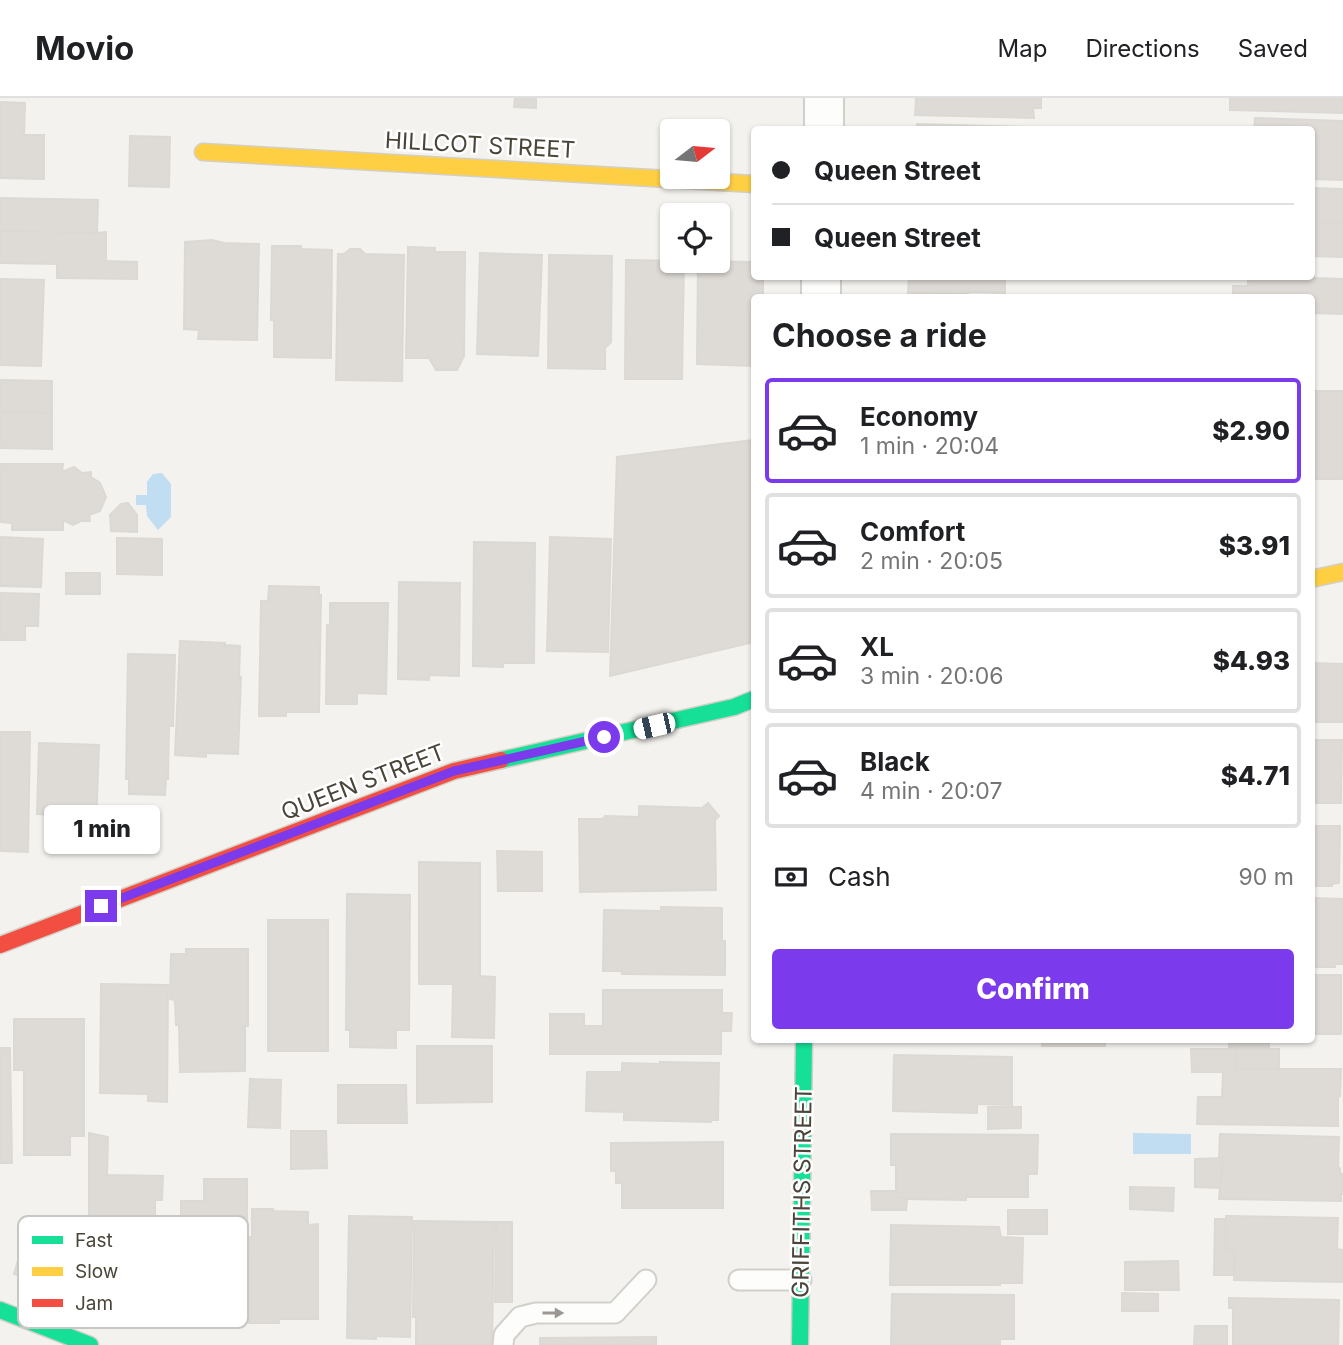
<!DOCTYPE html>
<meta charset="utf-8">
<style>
:root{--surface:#fff;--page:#f2f2f2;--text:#202124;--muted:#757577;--line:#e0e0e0;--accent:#7c3aed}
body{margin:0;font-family:Inter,sans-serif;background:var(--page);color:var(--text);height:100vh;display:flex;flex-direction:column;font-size:26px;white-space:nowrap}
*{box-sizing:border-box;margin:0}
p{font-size:23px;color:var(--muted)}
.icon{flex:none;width:38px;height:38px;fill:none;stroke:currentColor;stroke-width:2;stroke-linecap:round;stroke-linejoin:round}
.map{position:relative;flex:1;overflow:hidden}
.drawer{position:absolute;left:751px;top:196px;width:564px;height:749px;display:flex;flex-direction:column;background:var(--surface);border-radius:7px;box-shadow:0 2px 5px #0004}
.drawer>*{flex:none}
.guide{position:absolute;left:751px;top:28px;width:564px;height:154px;border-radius:7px;box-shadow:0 2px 5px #0004;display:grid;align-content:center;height:154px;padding:0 21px;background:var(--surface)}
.needle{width:46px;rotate:74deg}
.fabs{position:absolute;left:660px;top:21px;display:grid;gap:14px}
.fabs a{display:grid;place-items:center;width:70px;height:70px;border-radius:7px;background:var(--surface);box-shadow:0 2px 5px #0004;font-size:35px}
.end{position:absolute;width:32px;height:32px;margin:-16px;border:9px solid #7c3aed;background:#fff;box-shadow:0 0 0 4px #fff}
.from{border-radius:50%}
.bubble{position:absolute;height:49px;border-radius:7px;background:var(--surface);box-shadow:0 2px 5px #0004;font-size:23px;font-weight:800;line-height:49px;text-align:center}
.car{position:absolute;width:21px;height:42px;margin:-21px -10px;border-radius:9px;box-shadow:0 0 5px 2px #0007;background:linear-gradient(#fff 24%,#345 0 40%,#fff 0 76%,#345 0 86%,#fff 0)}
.guide b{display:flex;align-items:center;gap:24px;height:66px;font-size:26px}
.guide b+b{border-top:2px solid var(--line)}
.guide i{width:18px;height:18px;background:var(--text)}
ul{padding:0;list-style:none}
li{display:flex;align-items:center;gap:21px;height:105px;margin:0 14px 10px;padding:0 7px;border:4px solid var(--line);border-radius:7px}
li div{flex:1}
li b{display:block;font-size:26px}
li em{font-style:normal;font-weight:800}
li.selected{border-color:var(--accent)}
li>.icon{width:63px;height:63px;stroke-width:1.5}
h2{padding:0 21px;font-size:32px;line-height:84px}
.pay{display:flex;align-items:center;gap:18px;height:77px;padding:0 21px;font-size:26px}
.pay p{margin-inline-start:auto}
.button{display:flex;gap:14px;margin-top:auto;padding:14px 21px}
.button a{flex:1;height:80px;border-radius:7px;background:var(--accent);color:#fff;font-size:28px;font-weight:800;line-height:80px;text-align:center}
header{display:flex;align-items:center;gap:42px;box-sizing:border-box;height:98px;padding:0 35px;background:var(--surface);border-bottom:2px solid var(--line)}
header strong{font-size:33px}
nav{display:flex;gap:38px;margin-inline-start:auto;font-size:24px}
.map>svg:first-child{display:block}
.water{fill:#c0ddf1}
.building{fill:#dedbd6;stroke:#dcd9d4;stroke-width:2}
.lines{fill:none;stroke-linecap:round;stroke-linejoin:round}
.lane-casing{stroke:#d2d0cb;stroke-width:23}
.street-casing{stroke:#d2d0cb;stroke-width:42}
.fast-casing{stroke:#d3cfc5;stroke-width:19}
.slow-casing{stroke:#d3cfc5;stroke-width:19}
.jam-casing{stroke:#d3cfc5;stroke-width:19}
.lane{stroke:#fdfdfc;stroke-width:19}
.street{stroke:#fdfdfc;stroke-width:38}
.fast{stroke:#16e098;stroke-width:16}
.slow{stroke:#ffcf43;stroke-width:16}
.jam{stroke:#f24e42;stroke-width:16}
.oneway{fill:#9b9791}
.route{stroke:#7c3aed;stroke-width:9}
.labels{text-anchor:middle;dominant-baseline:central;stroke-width:5;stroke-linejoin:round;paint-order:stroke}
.street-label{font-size:23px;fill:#4b4439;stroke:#fff}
.key{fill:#fff;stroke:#c9c7c4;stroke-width:2}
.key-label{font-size:19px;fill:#4b4439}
</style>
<header>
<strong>Movio</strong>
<nav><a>Map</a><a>Directions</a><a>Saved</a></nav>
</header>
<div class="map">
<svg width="1343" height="1247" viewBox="0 0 1343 1247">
<rect width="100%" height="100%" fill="#f4f2ee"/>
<g class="water">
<polygon points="162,375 171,386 171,419 158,432 147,418 146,407 136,407 136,397 147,397 147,384 153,376"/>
<polygon points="1133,1035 1191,1036 1191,1056 1133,1056"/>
</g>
<g class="building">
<polygon points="515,0 536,0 536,10 514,9"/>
<polygon points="916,0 1041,0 1041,10 1033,10 1034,20 915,17"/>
<polygon points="1230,0 1343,0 1343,15 1230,12"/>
<polygon points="0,4 25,5 24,37 44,37 44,81 0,80"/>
<polygon points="1255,20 1343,23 1343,82 1311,81 1311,32 1254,32"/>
<polygon points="917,26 1062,30 1062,32 917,32"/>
<polygon points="130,38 170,39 169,89 129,88"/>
<polygon points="1311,90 1343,91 1343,125 1311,124"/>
<polygon points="0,100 98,102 97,135 0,133"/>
<polygon points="1311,124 1343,125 1343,159 1311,158"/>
<polygon points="0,133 97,135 106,134 106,163 137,164 137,181 57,180 57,166 0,165"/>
<polygon points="212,142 224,145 259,146 257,242 198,241 199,232 184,231 185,144"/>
<polygon points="272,148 301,148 301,151 332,152 331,260 274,259 274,222 271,222"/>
<polygon points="408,149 435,150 435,154 465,154 464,258 457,272 436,272 429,260 406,260"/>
<polygon points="350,151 360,151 365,156 404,157 402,283 336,282 338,156 344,156"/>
<polygon points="480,155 542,157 538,258 477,256"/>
<polygon points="549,157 612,158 611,244 605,250 605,271 548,270"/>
<polygon points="626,162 684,163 682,281 625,281"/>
<polygon points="698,163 754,164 754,178 763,178 763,200 754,200 754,268 697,266"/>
<polygon points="1311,171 1314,172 1314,180 1343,181 1343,216 1311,215 1311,200 1233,200 1233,188 1248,188 1248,178 1311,178"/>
<polygon points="909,178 1005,178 1005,195 968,194 968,196 908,195"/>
<polygon points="0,181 44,182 41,268 0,267"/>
<polygon points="0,282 52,283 52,315 0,314"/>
<rect x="1311" y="293" width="32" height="88"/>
<polygon points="0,314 52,315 52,351 0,350"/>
<polygon points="754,342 754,544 610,578 617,359"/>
<polygon points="0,366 63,366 62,374 74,369 82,375 91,374 91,379 100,385 106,399 100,413 89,417 90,423 81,423 73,427 63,422 63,432 12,432 12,425 0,424"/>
<polygon points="128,405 137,417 137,434 111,433 110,417 121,406"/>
<polygon points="0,439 43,441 41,489 0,488"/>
<polygon points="550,439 611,441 608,554 547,553"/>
<polygon points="117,440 162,441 162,477 117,476"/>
<polygon points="474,444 535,445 534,565 503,565 503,569 473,568"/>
<rect x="66" y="475" width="34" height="21"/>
<polygon points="399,484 460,485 459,578 429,577 429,582 398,581"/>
<polygon points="269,488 319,489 319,497 321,497 319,614 286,614 286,618 259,618 261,503 268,503"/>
<polygon points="0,495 39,496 38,528 25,528 25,542 0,542"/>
<polygon points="330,505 388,505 386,596 357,595 357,606 326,606 327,527 330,527"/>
<polygon points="180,543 225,545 225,547 240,548 239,580 241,579 238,656 206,655 206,659 175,657"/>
<polygon points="128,556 175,557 173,628 169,628 168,681 166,681 165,697 129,696 129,681 126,681"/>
<polygon points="1311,565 1343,566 1343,624 1311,624"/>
<polygon points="0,634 30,634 28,754 0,753"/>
<polygon points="1311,642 1342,642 1341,705 1311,705"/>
<polygon points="39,645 99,647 96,729 68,728 68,717 37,716"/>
<polygon points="708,705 719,718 715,722 716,792 580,794 579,721 603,721 605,718 639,719 639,708 702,710"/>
<polygon points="1311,728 1340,728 1339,785 1332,786 1332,788 1311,788"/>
<polygon points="497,753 542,754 542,793 498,793"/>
<polygon points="419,764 480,765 480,878 495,879 494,940 452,939 453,886 419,886"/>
<polygon points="347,796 410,797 409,932 396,932 396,950 350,949 350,932 346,932"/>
<polygon points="1311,800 1343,801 1343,866 1334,866 1335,869 1311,869"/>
<polygon points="661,809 722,810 722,843 725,843 725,877 622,876 621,873 603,873 604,812 661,813"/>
<rect x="268" y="822" width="60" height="131"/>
<polygon points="186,851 248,851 248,928 245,928 245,973 180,974 179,927 176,927 175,902 170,901 171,856 186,856"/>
<rect x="1311" y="877" width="30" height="59"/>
<polygon points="101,886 168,887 167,1004 148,1003 148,996 100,995"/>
<polygon points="603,892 722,892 722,915 732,915 731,933 721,933 721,956 550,956 550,916 584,916 584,928 603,928"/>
<polygon points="14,921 84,921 84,1038 70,1038 70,1057 24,1057 24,972 14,972"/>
<rect x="1042" y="942" width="63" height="6"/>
<polygon points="1229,942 1269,942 1269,951 1229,950"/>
<polygon points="417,948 492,948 492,1004 417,1005"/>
<polygon points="0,950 10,950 12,1065 0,1065"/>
<polygon points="1191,951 1236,951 1236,971 1234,971 1234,974 1192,974"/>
<rect x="1236" y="951" width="43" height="20"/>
<polygon points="894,957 1012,959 1012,1007 977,1006 977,1015 893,1013"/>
<polygon points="660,964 719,965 718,1022 711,1022 711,1024 624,1022 624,1014 586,1013 587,974 622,974 622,965 660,966"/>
<polygon points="1234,971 1341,971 1340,998 1338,999 1338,1028 1197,1026 1198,999 1222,999 1223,974 1234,974"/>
<polygon points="250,981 281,982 280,1030 248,1029"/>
<polygon points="338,987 406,987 407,1025 338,1025"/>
<polygon points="988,1009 1021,1009 1021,1030 988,1031"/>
<polygon points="291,1033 326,1033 327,1070 291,1071"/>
<polygon points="89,1035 108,1039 107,1077 163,1078 162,1102 155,1102 155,1172 117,1171 118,1174 89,1174"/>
<polygon points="891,1036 1038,1037 1037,1076 1028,1076 1028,1099 966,1099 966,1102 903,1101 903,1099 896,1099 896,1067 891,1067"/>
<polygon points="1220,1036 1339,1039 1338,1068 1340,1071 1340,1076 1343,1076 1343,1096 1341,1096 1341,1103 1219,1101 1222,1060 1219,1060"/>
<polygon points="723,1044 723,1110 622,1110 622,1085 616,1085 616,1073 611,1073 611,1045"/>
<polygon points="1222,1060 1221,1090 1195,1089 1195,1061"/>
<polygon points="204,1081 247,1081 247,1198 219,1198 219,1195 181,1195 181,1103 204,1103"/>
<polygon points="1130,1089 1174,1090 1173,1113 1130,1111"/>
<polygon points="871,1093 896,1093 896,1099 903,1099 903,1101 907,1102 906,1112 872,1112"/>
<polygon points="252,1111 273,1111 274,1113 308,1114 308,1127 318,1126 318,1221 279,1221 279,1225 249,1225 250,1139 252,1139"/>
<rect x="1008" y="1112" width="39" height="24"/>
<polygon points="349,1118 412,1119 410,1239 376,1238 376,1241 347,1240"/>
<polygon points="1226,1118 1338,1120 1337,1151 1343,1152 1343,1184 1234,1182 1235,1152 1226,1152"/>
<polygon points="1215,1121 1226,1121 1226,1152 1235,1152 1234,1177 1214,1177"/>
<polygon points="414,1123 494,1124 492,1247 416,1247 416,1219 413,1219"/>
<polygon points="496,1124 512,1124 512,1204 495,1204"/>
<polygon points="891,1127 999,1129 1001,1139 1023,1140 1022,1185 1000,1185 1000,1187 890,1187"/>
<polygon points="19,1159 85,1183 79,1200 14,1176"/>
<polygon points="1178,1163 1179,1192 1125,1192 1125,1164"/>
<polygon points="1122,1195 1158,1196 1158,1213 1122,1213"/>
<polygon points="892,1196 1014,1197 1014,1241 1000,1241 1000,1247 891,1247"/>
<polygon points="1229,1200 1339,1202 1338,1247 1233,1247 1233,1210 1229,1210"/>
<polygon points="1195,1228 1227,1228 1227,1247 1194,1247"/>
<polygon points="656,1239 656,1247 540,1247 540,1240"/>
</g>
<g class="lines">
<defs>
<g id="lane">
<polyline points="739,1182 801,1182"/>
<polyline points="503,1247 504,1237 520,1219 536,1215 615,1215 646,1182"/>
</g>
<g id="street">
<polyline points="824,32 824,0"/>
<polyline points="821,200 821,178"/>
</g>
<g id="fast">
<polyline points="501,662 734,609 754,601"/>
<polyline points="0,1212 90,1247"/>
<polyline points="800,1247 804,942"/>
</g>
<g id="slow">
<polyline points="203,54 754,86"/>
<polyline points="1311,481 1343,474"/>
</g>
<polyline id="jam" points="0,847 454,673 501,662"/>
</defs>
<use href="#lane" class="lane-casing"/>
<use href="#street" class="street-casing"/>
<use href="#fast" class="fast-casing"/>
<use href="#slow" class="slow-casing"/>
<use href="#jam" class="jam-casing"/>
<use href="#lane" class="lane"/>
<use href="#street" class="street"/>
<use href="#fast" class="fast"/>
<use href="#slow" class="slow"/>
<use href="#jam" class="jam"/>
</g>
<defs><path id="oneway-solid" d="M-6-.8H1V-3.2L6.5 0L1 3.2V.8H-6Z" transform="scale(1.75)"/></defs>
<use class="oneway" href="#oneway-solid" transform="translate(553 1215)"/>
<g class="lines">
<polyline class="route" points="101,808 454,673 604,639"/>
</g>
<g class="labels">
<g class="street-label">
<text transform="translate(480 47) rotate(3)">HILLCOT STREET</text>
<text transform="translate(363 684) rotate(-21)">QUEEN STREET</text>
<text transform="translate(802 1094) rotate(-89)">GRIFFITHS STREET</text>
</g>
</g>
<rect x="18" y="1118" width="230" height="112" rx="10" class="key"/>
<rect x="32" y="1138" width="31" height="8" fill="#16e098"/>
<rect x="32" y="1169" width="31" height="9" fill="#ffcf43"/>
<rect x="32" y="1201" width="31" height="8" fill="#f24e42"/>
<g class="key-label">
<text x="75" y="1149">Fast</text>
<text x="75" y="1180">Slow</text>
<text x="75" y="1212">Jam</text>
</g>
</svg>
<div class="fabs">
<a><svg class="needle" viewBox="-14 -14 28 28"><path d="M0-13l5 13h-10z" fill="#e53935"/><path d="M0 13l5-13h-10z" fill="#757577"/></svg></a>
<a><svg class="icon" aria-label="locate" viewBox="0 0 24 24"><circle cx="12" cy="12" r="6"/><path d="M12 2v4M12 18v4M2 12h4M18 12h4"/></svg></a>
</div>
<i class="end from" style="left:604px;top:639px"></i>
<i class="end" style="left:101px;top:808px"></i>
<div class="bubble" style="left:44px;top:707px;width:116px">1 min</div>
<i class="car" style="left:654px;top:628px;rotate:257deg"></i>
<div class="guide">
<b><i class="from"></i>Queen Street</b>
<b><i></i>Queen Street</b>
</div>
<section class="drawer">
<h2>Choose a ride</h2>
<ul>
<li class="selected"><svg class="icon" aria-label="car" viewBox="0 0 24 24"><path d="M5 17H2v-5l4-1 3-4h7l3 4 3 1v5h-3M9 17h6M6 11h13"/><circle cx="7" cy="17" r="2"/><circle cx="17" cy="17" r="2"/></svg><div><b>Economy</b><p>1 min · 20:04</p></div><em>$2.90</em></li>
<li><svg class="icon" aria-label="car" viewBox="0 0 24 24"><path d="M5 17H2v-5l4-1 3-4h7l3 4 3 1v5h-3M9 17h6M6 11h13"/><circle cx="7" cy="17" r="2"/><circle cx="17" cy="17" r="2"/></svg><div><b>Comfort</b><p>2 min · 20:05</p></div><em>$3.91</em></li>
<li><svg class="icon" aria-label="car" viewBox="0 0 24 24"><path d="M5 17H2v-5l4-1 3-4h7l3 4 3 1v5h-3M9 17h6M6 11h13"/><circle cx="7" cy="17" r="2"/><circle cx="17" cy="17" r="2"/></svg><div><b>XL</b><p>3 min · 20:06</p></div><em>$4.93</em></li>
<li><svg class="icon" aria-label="car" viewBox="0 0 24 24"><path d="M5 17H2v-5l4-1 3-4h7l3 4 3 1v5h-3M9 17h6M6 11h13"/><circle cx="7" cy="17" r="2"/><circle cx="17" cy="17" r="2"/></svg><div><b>Black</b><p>4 min · 20:07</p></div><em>$4.71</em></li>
</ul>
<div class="pay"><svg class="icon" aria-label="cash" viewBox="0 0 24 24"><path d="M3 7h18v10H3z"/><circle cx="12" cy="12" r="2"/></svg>Cash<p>90 m</p></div>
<div class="button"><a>Confirm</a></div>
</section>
</div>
